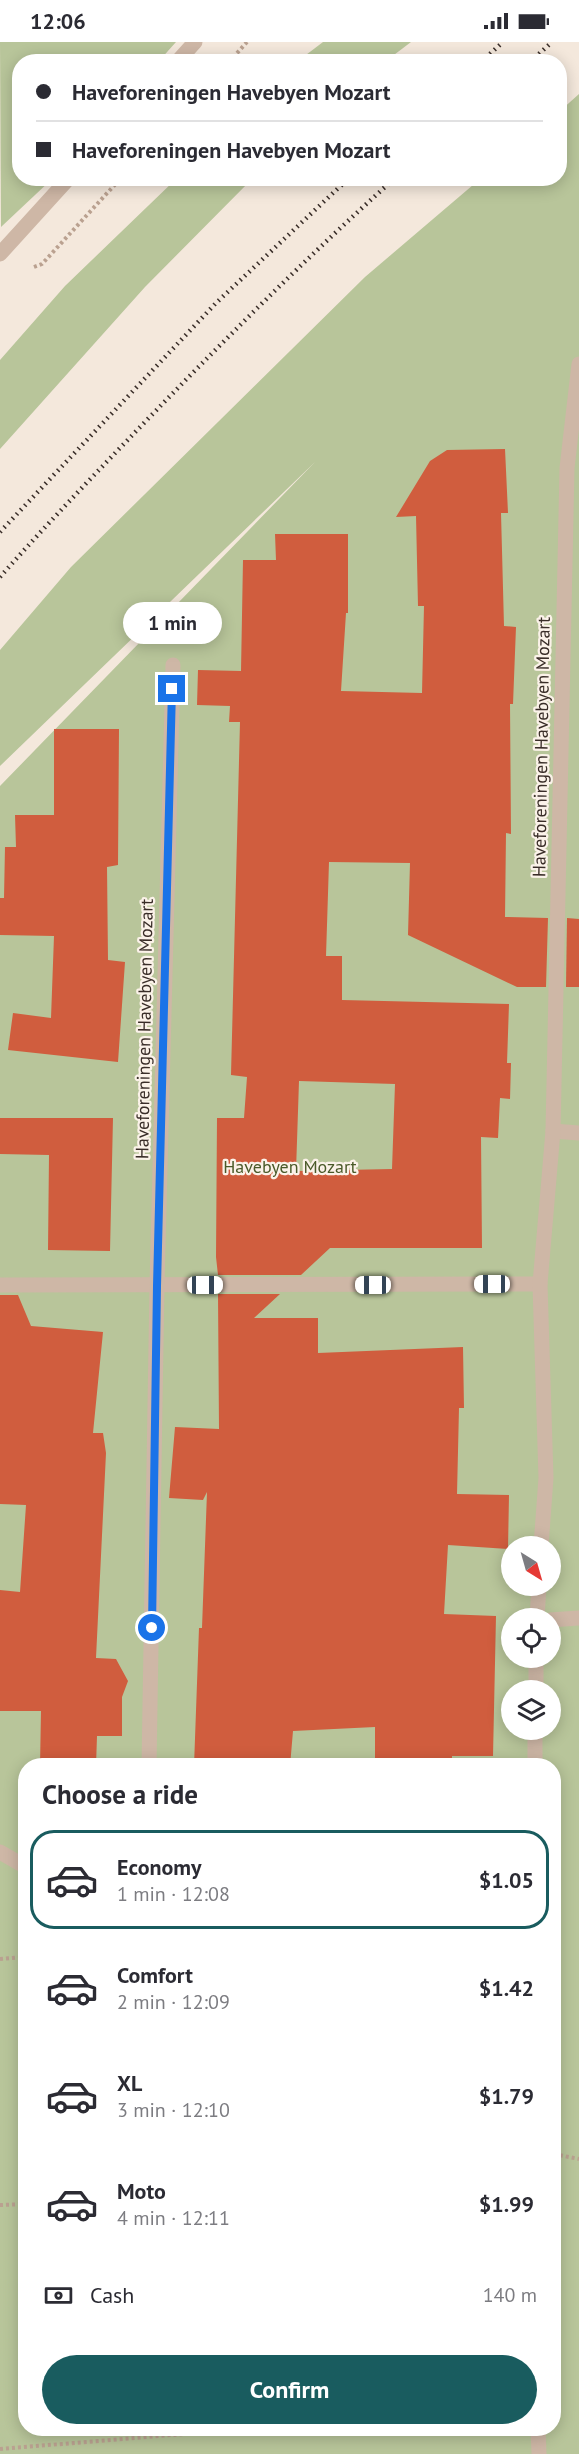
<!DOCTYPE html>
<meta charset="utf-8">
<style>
:root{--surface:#fff;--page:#f2f2f3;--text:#2b2b33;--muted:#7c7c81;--line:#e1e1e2;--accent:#195c5f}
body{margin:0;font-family:"PT Sans",sans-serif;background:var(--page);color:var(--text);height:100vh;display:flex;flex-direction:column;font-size:22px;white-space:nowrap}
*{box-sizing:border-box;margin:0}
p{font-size:20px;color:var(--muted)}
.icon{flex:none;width:33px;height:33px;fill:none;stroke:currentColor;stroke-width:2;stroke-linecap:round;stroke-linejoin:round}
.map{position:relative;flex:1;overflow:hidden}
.panel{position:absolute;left:18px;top:1716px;width:543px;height:678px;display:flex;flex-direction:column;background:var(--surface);border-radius:24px;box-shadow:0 3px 15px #0003}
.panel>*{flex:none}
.banner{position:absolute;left:12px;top:12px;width:555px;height:132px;border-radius:24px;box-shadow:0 3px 15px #0003;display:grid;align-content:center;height:132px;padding:0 24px;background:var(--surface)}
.needle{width:39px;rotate:143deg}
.tools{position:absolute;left:501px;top:1494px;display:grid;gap:12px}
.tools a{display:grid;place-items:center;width:60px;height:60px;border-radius:50%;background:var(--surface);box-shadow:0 3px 15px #0003;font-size:30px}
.end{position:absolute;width:27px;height:27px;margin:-14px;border:8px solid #1a73e8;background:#fff;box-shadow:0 0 0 3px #fff}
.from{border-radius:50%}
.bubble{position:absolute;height:42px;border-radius:21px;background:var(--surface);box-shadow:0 3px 15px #0003;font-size:20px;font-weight:700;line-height:42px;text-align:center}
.car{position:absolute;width:18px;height:36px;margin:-18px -9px;border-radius:8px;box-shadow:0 0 4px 2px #0007;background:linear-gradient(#fff 24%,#345 0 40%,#fff 0 76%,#345 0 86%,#fff 0)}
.banner b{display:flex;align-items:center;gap:21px;height:57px;font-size:22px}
.banner b+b{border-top:2px solid var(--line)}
.banner i{width:15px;height:15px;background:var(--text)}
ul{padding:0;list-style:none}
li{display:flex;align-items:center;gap:18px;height:99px;margin:0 12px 9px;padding:0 12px;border:3px solid transparent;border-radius:24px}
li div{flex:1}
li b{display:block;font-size:22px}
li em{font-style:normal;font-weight:700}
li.selected{border-color:var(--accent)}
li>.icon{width:54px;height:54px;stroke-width:1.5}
h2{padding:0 24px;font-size:27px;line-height:72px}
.pay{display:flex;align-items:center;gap:15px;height:66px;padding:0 24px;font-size:22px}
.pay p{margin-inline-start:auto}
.button{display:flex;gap:12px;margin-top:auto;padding:12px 24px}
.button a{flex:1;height:69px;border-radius:36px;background:var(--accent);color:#fff;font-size:24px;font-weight:700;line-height:69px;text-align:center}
.status{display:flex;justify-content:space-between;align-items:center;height:42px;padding:0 30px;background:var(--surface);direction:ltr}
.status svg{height:16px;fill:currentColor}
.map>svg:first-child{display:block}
.green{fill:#b8c59a;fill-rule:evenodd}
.building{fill:#d05d3e;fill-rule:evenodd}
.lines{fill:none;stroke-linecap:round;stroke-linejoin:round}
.path{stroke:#baa190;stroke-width:4;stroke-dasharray:3 3;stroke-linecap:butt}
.lane{stroke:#ceb7a6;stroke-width:15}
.rail{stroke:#392d28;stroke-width:4.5;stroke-dasharray:1.5 4.5;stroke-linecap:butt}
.route{stroke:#1a73e8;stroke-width:8}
.labels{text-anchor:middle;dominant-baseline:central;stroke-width:4.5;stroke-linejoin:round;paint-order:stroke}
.street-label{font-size:18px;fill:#392d28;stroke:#fbf2e9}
.park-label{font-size:18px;fill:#4a5a29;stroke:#fbf2e9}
</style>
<div class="status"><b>12:06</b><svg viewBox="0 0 49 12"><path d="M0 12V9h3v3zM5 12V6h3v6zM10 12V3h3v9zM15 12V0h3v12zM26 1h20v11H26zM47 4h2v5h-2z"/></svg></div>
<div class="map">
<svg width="579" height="2412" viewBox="0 0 579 2412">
<rect width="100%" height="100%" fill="#f4e8dc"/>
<g class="green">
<polygon points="0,0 176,0 159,19 20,20 20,136 52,137 1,185"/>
<polygon points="323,0 411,0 386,19 298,19"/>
<path d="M 579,52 L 579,2412 L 0,2412 L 0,744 L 315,420 L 0,724 L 0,608 L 71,525 L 365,235 L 480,137 L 560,136 L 560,69 ZM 512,1504 L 550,1504 L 550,1544 L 512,1544 ZM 512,1576 L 550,1576 L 550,1616 L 512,1616 ZM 512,1648 L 550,1648 L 550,1688 L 512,1688 ZM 26,1724 L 554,1724 L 554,2386 L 26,2386 Z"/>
<polygon points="176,137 252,137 145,245 0,407 0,318 65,244"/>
</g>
<g class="building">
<path d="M 505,407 L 508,471 L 501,471 L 504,584 L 516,585 L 513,662 L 510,662 L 511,792 L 506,791 L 505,875 L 548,876 L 546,945 L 517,945 L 408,893 L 410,821 L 329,820 L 326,914 L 342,914 L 342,958 L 509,962 L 507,1021 L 511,1021 L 510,1057 L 500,1056 L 498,1096 L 481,1095 L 482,1206 L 330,1206 L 301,1233 L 218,1233 L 216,1215 L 217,1076 L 244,1076 L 247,1035 L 231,1033 L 240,680 L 229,680 L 230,664 L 197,663 L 198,628 L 241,629 L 243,518 L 276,518 L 275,492 L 348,492 L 348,571 L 346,571 L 341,649 L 422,651 L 424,564 L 418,564 L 416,474 L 396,475 L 430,419 L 447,408 ZM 299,1039 L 395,1042 L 392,1127 L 296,1129 Z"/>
<polygon points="54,687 119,687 118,823 107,825 108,918 125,920 118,1020 8,1008 13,971 51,976 54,894 0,893 0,856 4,856 5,805 16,805 15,773 54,773"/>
<polygon points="567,876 579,877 579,945 566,945"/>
<polygon points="0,1076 113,1076 110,1209 48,1208 49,1113 0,1112"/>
<polygon points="218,1252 280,1252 254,1276 318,1276 318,1311 463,1305 464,1366 459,1366 457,1452 509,1453 508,1507 448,1503 444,1572 496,1574 493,1714 452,1714 452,1724 375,1724 375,1685 293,1689 290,1724 194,1724 199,1586 202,1586 207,1450 203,1458 169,1456 175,1385 219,1387"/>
<polygon points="0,1253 18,1253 31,1284 103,1290 93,1391 103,1391 106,1411 96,1616 116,1617 128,1639 122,1655 122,1694 97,1694 96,1724 40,1724 41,1669 0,1669 0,1548 20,1550 26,1463 0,1462"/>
</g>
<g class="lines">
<g class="path">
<polyline points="229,20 247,0"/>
<polyline points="34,225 42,222 121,136"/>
<polyline points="0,1917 26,1915"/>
<polyline points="554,2112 579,2117"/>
<polyline points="0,2163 26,2162"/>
<polyline points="0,2407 258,2386"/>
</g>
<g class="lane">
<polyline points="177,20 195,0"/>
<polyline points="0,212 69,136"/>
<polyline points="553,1089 579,1091"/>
<polyline points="0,1243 540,1242"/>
<polyline points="541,1504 546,1436 540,1242 553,1089 567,426 579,322"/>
<polyline points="537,1576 539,1544"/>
<polyline points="550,1578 579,1576"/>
<polyline points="536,1648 536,1616"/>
<polyline points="149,1724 157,1243 173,623"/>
<polyline points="535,1724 535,1688"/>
<polyline points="0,1810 26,1825"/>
<polyline points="538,2386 539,2412"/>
</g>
<g class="rail">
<polyline points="481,20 503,0"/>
<polyline points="530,20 552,0"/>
<polyline points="0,490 216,261 349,136"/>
<path d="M 0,535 C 46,483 95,432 143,382 C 225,297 307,215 395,136"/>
</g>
</g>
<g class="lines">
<polyline class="route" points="152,1586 157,1244 172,647"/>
</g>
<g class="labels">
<g class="street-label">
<text transform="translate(541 705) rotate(-89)">Haveforeningen Havebyen Mozart</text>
<text transform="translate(144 987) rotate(-89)">Haveforeningen Havebyen Mozart</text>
</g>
<g class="park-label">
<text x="290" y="1124">Havebyen Mozart</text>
</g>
</g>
</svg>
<div class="tools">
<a><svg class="needle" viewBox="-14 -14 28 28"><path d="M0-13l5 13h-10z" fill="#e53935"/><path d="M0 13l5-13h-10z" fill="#7c7c81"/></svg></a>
<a><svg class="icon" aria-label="locate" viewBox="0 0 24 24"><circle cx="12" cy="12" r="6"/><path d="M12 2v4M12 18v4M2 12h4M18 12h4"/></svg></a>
<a><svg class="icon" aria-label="layers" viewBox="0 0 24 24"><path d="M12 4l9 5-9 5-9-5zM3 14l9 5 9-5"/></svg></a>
</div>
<i class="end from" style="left:152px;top:1586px"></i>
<i class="end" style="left:172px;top:647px"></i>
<div class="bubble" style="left:123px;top:560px;width:99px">1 min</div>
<i class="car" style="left:492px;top:1242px;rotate:270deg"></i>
<i class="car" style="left:205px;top:1243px;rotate:90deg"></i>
<i class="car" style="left:373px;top:1243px;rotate:270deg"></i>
<div class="banner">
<b><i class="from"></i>Haveforeningen Havebyen Mozart</b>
<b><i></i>Haveforeningen Havebyen Mozart</b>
</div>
<section class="panel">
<h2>Choose a ride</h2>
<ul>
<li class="selected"><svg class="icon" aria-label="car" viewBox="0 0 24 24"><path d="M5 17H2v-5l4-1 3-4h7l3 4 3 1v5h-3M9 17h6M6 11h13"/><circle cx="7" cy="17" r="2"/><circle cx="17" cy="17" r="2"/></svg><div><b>Economy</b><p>1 min · 12:08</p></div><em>$1.05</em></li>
<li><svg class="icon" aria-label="car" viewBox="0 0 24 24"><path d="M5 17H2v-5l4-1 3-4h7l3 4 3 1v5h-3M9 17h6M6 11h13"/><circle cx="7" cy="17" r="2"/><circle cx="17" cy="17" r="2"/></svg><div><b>Comfort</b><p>2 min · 12:09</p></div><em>$1.42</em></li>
<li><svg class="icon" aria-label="car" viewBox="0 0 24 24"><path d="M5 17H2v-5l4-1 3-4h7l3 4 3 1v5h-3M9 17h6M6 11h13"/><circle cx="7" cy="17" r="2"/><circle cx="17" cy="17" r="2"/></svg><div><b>XL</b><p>3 min · 12:10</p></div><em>$1.79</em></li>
<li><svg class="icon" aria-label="car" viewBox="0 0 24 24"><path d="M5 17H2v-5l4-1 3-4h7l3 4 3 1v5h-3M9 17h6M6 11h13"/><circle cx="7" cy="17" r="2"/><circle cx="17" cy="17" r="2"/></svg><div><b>Moto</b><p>4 min · 12:11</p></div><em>$1.99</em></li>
</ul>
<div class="pay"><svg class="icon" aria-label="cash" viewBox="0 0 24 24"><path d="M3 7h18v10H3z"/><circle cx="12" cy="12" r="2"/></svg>Cash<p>140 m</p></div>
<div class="button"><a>Confirm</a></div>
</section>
</div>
